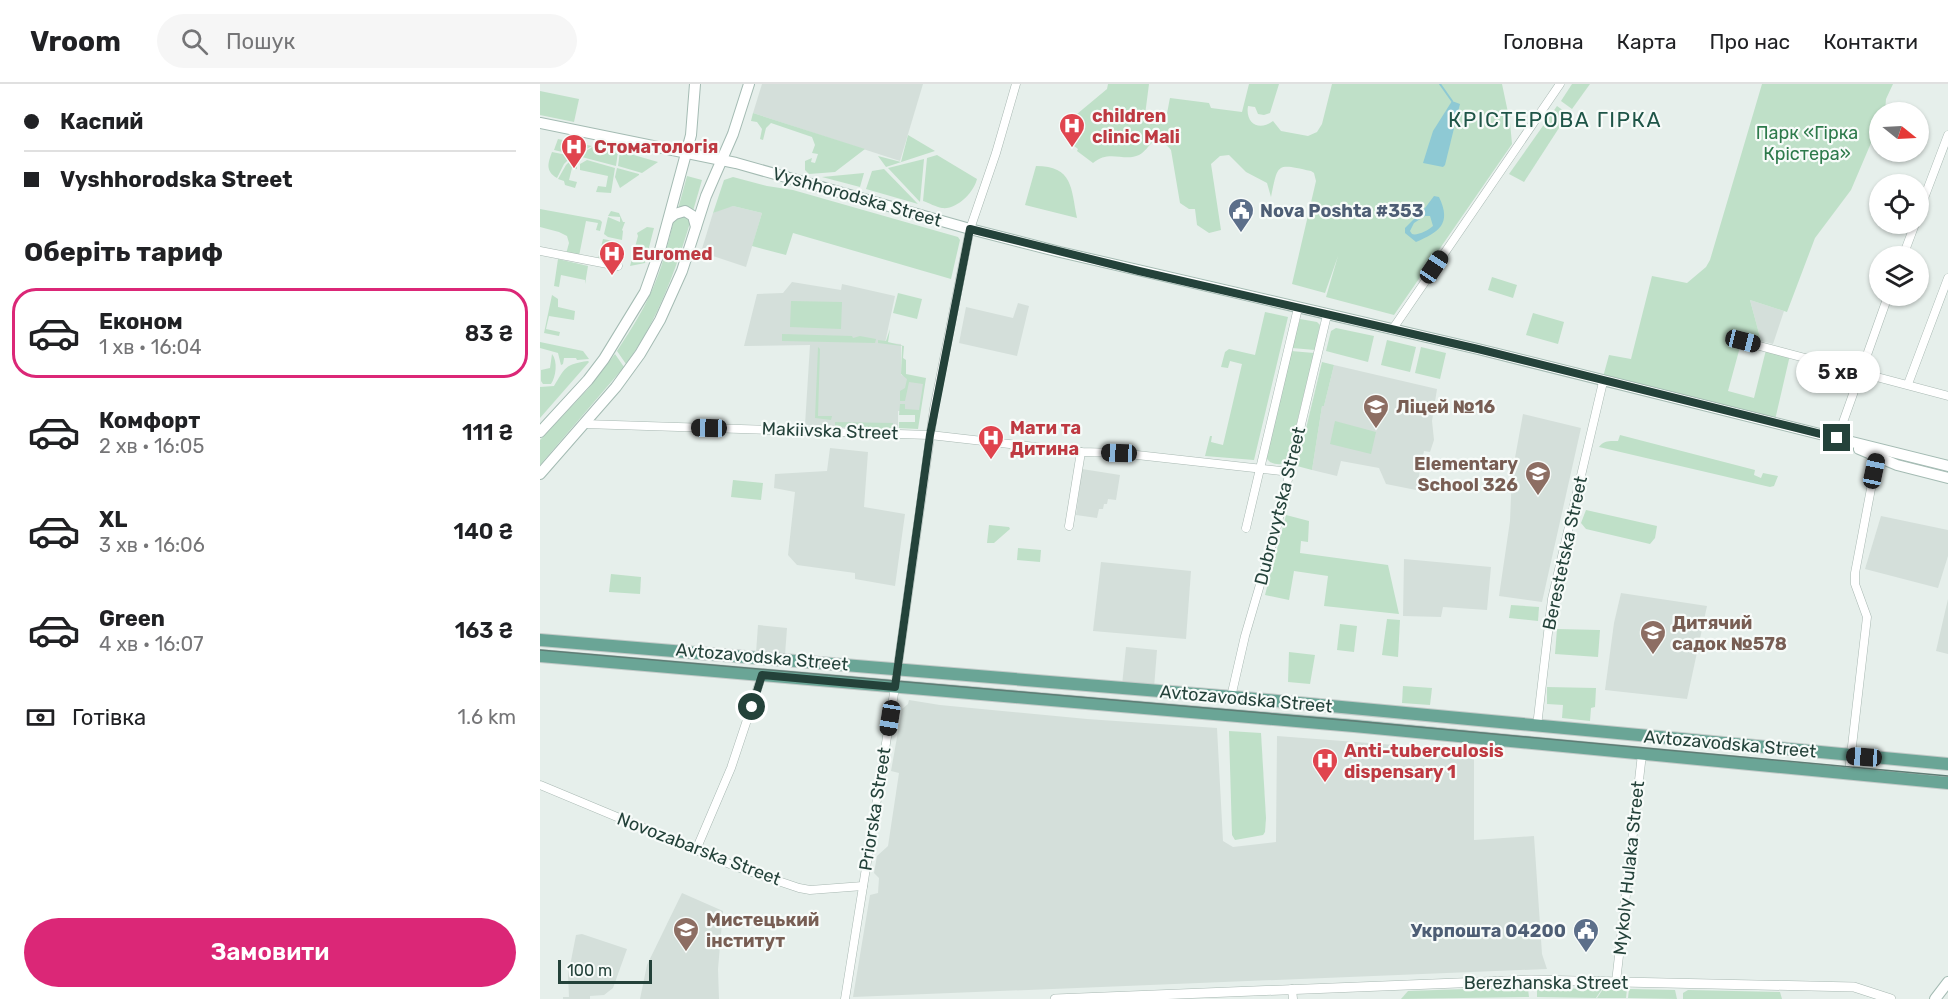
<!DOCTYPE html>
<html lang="uk">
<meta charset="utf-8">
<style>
:root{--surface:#fff;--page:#f6f6f6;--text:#202124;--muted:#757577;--line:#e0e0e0;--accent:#db2777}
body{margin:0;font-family:Rubik,sans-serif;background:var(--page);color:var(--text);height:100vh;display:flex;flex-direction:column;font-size:22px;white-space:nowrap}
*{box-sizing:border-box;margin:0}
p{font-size:20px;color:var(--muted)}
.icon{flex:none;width:33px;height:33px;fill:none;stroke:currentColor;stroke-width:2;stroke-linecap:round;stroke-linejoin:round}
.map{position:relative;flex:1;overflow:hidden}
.panel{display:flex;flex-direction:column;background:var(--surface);width:540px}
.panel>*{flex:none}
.banner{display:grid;align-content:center;height:132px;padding:0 24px;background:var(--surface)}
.needle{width:39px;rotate:108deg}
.buttons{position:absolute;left:1329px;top:18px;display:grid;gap:12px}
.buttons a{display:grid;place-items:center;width:60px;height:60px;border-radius:50%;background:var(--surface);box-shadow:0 2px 4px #0004;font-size:30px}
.scale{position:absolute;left:18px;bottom:15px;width:94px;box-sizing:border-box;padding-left:6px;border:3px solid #24423a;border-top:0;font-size:16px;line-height:21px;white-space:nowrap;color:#24423a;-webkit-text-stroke:4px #f7fbf9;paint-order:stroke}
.end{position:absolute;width:27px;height:27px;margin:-14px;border:8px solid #24423a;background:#fff;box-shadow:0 0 0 3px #fff}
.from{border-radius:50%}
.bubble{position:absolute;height:42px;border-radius:21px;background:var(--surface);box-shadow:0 2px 4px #0004;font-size:20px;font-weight:600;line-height:42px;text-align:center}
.car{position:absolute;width:18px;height:36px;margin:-18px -9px;border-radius:8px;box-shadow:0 0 4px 2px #0007;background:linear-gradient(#222 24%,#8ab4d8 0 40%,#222 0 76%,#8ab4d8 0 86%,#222 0)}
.banner b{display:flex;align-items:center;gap:21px;height:57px;font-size:22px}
.banner b+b{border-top:2px solid var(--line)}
.banner i{width:15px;height:15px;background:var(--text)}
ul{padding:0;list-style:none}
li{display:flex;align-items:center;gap:18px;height:90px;margin:0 12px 9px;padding:0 12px;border:3px solid transparent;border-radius:24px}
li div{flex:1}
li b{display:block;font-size:22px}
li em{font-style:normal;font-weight:600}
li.active{border-color:var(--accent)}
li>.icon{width:54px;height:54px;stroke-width:1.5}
h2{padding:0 24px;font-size:27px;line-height:72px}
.pay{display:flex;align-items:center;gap:15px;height:66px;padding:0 24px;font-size:22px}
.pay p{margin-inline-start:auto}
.action{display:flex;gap:12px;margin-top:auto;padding:12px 24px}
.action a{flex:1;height:69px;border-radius:36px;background:var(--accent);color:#fff;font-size:24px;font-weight:600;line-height:69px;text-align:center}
header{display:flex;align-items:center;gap:36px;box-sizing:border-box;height:84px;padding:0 30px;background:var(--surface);border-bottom:2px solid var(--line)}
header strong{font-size:28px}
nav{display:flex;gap:33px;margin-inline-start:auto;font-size:21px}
.search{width:420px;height:54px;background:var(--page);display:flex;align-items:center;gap:15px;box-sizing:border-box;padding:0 21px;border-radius:33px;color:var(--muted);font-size:22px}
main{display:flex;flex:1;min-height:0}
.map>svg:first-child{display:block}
.built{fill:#d4dfda}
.green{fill:#bfe0c8}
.water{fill:#8ec9d4;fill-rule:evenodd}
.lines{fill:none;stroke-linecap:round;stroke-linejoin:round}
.stream{stroke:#8ec9d4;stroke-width:2}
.minor-casing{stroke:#a8b8b2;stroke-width:9}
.tertiary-casing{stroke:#a8b8b2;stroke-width:10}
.secondary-casing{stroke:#a4bbb3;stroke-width:12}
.primary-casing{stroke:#c2cac8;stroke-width:14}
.minor{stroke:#fff;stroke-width:8}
.tertiary{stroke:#fff;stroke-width:9}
.secondary{stroke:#fff;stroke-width:10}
.primary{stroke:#6aa596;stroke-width:12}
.tram{stroke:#5f7d75;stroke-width:1.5}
.route{stroke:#24423a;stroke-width:8}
.labels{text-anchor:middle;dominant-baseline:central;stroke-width:4.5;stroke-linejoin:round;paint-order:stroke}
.health-label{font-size:18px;font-weight:bold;fill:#be3a42;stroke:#f7fbf9;text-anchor:start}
.park-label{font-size:18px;fill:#2d7a4b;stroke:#f7fbf9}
.street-label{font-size:18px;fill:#24423a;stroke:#f7fbf9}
.service-label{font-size:18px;font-weight:bold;fill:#4e5e75;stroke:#f7fbf9;text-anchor:start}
.education-label{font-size:18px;font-weight:bold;fill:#785e54;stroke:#f7fbf9;text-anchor:start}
.quarter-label{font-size:21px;letter-spacing:1.5px;fill:#1f5548;stroke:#f7fbf9}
</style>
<header>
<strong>Vroom</strong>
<div class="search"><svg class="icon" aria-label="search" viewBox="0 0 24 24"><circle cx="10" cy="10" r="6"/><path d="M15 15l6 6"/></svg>Пошук</div>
<nav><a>Головна</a><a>Карта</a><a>Про нас</a><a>Контакти</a></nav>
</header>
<main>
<section class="panel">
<div class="banner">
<b><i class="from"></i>Каспий</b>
<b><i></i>Vyshhorodska Street</b>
</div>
<h2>Оберіть тариф</h2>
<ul>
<li class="active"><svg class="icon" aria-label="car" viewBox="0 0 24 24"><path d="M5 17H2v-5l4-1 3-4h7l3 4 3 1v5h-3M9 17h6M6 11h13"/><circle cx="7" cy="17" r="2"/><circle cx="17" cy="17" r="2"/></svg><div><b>Економ</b><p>1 хв · 16:04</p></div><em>83 ₴</em></li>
<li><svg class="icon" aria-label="car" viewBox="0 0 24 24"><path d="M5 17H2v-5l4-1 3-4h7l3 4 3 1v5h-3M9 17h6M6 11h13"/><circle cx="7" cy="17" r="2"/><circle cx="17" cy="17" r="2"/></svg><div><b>Комфорт</b><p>2 хв · 16:05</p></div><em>111 ₴</em></li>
<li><svg class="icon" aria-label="car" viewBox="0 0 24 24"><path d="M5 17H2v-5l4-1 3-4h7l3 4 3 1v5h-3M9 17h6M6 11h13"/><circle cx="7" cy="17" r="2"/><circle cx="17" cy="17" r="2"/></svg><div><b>XL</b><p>3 хв · 16:06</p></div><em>140 ₴</em></li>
<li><svg class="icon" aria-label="car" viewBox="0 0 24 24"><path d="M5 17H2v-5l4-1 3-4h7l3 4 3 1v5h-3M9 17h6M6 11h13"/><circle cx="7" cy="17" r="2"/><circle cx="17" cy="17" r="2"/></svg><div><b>Green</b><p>4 хв · 16:07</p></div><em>163 ₴</em></li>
</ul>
<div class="pay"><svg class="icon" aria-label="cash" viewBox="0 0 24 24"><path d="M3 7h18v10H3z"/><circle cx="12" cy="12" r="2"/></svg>Готівка<p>1.6 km</p></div>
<div class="action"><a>Замовити</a></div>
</section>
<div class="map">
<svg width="1408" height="915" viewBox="0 0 1408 915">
<rect width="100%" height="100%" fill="#e6efeb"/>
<g class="built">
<polygon points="222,0 383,0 360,77 213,29"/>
<polygon points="193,122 222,129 206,183 161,168 173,129 186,123"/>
<polygon points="252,198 301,206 302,200 355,212 345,259 361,260 361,291 385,296 380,328 358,327 358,344 265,341 270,261 204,262 217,210 243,209"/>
<polygon points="1210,216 1244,227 1233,260 1221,257"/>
<polygon points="478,219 489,222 477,272 419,259 426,223 473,234"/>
<polygon points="794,281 897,305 892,337 894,356 890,368 884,367 876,406 846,400 839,384 801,377 797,392 772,386 782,322 784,322"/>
<polygon points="983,330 1041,344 1002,518 959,512 970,437 972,390"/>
<polygon points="290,364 328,368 324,423 365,430 355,502 315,495 315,489 257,481 248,471 255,408 234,404 235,390 287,387"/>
<polygon points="542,385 580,391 576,416 568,415 567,420 564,420 563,425 559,425 557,434 536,431"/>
<polygon points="1341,432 1408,446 1408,472 1398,504 1325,485"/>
<polygon points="864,475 951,483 947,526 903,523 901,533 863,532"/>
<polygon points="561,478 651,487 646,555 553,547"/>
<polygon points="1081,509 1167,522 1147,615 1065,606 1074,539"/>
<polygon points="1408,515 1408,570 1396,567"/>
<polygon points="218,541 247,544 245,571 216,569"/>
<polygon points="586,563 617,566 614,604 582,601"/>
<polygon points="369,616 400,621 547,635 677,644 683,757 693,763 736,758 737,652 934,667 934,756 994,752 1002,870 1007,885 313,913 330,811 338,809 339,794 334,789 337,772 348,762 359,689 351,687 362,625 368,620"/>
<polygon points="142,809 183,827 178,885 179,915 100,915 107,881"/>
<polygon points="42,850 87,865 73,904 64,911 50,912 50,915 23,915 23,913 29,913 28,892 36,851"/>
</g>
<g class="green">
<path d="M 568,0 L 609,0 L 605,31 L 612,40 C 628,41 627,27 630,14 L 669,19 L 671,24 L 702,28 L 709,0 L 739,0 L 730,29 L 724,31 L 718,30 L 715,23 L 708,22 C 705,39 719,48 733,37 L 741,47 L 768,52 L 777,48 L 782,40 L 792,0 L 962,0 L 970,38 L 972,60 L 854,231 L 786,213 L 798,172 L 785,209 L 752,200 L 776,97 L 774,89 L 771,87 C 736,79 738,79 731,113 L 727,99 L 706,88 L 689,71 L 680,72 L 671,80 L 681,146 L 669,149 L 657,141 L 655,125 L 649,125 L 640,119 L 631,66 C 626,59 621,58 613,58 C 608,62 605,68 599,71 C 584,78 569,65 553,79 L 537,67 L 538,65 L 525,55 L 525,40 L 567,5 Z"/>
<polygon points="1032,0 1050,0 1032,25 1021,17"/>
<polygon points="1222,0 1353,0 1346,15 1345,28 1340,28 1339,44 1331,59 1311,106 1275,154 1247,228 1210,216 1221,257 1203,252 1188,307 1214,314 1226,266 1250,271 1235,336 1063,293 1069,271 1091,275 1112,192 1147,199 1166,183 1170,176"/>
<polygon points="0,7 39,15 34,38 0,31"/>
<polygon points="1017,22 1028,30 984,98 969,90"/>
<polygon points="213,29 325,65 295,88 269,90 265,86 265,77 272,74 271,78 275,79 278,70 272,69 275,61 272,53 231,39 226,44 223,56 220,55 222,45 217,38 211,37"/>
<polygon points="368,51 395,67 346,83 338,72 361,78"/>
<polygon points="18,55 52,62 35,71 14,66"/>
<polygon points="54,62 78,67 76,82 38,72"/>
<polygon points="80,67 118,78 102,89 78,82"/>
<path d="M 12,68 L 32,72 L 24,80 L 17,94 C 5,87 8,79 12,68 Z"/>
<path d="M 397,71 L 437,95 C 434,108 417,126 402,124 C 396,123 389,119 383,117 L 387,74 Z"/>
<polygon points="34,73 37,74 37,85 32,84 29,96 37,98 35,104 25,101 24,97 18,95 26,81"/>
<polygon points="384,75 380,118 348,84"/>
<polygon points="47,76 75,84 71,109 56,108 58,102 66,103 68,92 40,86 40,80"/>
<path d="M 496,82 C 533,82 531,104 537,134 L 485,121 Z"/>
<polygon points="77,84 99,90 99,91 80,104 75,93"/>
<polygon points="344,85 378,120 326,105 332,87"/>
<polygon points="324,89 320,103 282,93"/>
<polygon points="147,92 162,96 153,127 138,125"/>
<polygon points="193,93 227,102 253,106 418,153 420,156 411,195 253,149 246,171 212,162 222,129 193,122 173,129 184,96"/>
<polygon points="0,125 60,136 62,138 60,147 56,146 58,139 46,137 39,172 26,170 29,159 27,152 19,148 0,143"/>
<polygon points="71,127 79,129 83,138 85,138 82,146 83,147 82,156 68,153 64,150 68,133 80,138 80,133 68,132"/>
<path d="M 143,132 L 149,135 L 150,139 C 135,188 117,238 86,280 L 77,267 C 92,244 107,221 117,194 C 124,176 129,156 134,136 Z"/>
<polygon points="107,143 114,144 105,179 90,182 98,152 97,149"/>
<polygon points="63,155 79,158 78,162 80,163 80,166 77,166 75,177 77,177 76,181 75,178 58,175"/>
<polygon points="18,175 48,182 45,200 45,196 21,191 19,203 14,202"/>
<polygon points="952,193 977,201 973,214 948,206"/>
<polygon points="358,209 382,215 377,235 353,229"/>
<polygon points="12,211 18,215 18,223 35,227 34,236 9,232 6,245 20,248 19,252 4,249"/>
<polygon points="251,217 302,218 301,245 250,243"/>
<polygon points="725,228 748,233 714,376 665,372 670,352 672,352 671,358 683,361 702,280 690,277 688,284 681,283 685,268 689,265 715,271"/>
<polygon points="993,229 1024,238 1018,260 986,251"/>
<polygon points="760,235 777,238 780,241 775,266 752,264"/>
<polygon points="796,244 834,252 828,278 786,267 791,247"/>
<polygon points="350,245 348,258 364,262 363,274 366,276 366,290 386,294 378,345 359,344 359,338 375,338 375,331 359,331 360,320 365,320 365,325 379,326 383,300 369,298 365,317 360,317 360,307 365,304 367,295 361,290 362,262 338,259 338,256 346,257"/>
<polygon points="242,250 312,252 313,254 320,252 336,255 335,259 242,257"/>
<polygon points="847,256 876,263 870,288 841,281"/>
<polygon points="0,258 43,267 49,275 37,276 36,274 24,274 23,280 21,281 18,269 0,264"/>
<polygon points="278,263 280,265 278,332 292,332 291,336 275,334"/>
<polygon points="881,263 906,269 900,295 875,289"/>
<path d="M 751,267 L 774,269 L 748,375 C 744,382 737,381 730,378 L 726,374 Z"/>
<path d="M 12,270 C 18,277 16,293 11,300 L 3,300 L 1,297 L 1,286 L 10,284 Z"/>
<polygon points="75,270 84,283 0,381 0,356 48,305"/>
<path d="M 48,277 L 49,278 L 0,334 L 0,303 L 14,302 C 25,284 25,280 48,277 Z"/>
<polygon points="782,278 794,281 784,322 782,322 772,386 757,382"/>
<polygon points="795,337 836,348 831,370 790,360"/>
<polygon points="295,338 353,339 352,345 295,343"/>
<path d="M 1080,351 L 1215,386 L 1214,391 L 1221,394 L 1223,389 L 1238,392 L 1234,402 L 1230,403 L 1059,363 C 1064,356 1070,357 1078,357 Z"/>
<polygon points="193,396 223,399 221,416 191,413"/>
<polygon points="1046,426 1117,442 1115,454 1110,460 1046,445 1041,439"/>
<polygon points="746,431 769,437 768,458 761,457 760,469 848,481 859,530 784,522 788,492 754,487 749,516 725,511"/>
<polygon points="449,441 469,443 470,445 454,459 447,459"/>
<polygon points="478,464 501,466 500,478 477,476"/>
<polygon points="71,490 101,493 100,510 69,508"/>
<polygon points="971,521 999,523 998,537 969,534"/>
<polygon points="847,535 860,536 858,573 842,571"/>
<polygon points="800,540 817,542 814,568 797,566"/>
<polygon points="1017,545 1060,546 1058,573 1015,570"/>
<polygon points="749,568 775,571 770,600 748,598"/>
<polygon points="863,602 892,604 890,621 862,619"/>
<polygon points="1007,603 1056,604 1055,623 1051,624 1050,637 1022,634 1023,621 1007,620"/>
<polygon points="689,647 721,649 726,734 725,748 723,751 695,756 692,751"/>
<polygon points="984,903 988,905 989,913 861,915 868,907"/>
<polygon points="1001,904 1006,904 1062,905 1056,914 997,913 997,906"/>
<polygon points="1063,905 1087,905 1086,914 1057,914"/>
<polygon points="1089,905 1135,906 1137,915 1088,914"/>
<polygon points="1148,906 1240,908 1242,915 1143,915 1143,909"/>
</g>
<g class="water">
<polygon points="912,17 920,20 905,81 903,83 883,79 893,47"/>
<path d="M 894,112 L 899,113 C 912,140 899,148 876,158 L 865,149 L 865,144 L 885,124 ZM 885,132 L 890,132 L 893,142 C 889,146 877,152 872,150 L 870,147 L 874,139 Z"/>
</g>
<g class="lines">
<polyline class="stream" points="900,0 912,17"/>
<defs>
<g id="minor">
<polyline points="1378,130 1408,51"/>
<polyline points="0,167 78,182"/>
<polyline points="1363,172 1375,140"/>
<polyline points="852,246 1020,0"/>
<polyline points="1193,255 1408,312"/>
<polyline points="1368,300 1408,194"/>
<polyline points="44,340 390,351 541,368 579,369 750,388"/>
<polyline points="1297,355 1348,212"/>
<polyline points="529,442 541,368"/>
<polyline points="706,444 758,224"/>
<polyline points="691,613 705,552 736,446 787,231"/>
<polyline points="997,642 1012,515 1063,298"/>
<polyline points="1309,688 1327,533 1315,500 1315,489 1337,373"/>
<polyline points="0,701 197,783 259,804 270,806 323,802"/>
<polyline points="156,766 191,684 222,591"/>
<polyline points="1076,898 1102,670"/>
<polyline points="752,905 753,915"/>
<polyline points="305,915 355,603 394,325 430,145 456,69 476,0"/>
</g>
<polyline id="tertiary" points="515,915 991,896 1314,903 1351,915"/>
<g id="secondary">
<polyline points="0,39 196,79 430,145 520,168 938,265 1408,382"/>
<polyline points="129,135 135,130 145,127 153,132 156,143"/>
<polyline points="0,348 48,296 64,275 105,208 120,166 151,51 155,0"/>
<polyline points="1319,365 1357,381 1408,394"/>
<polyline points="0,390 76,303 100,270 120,236 142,187 166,112 193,50 209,0"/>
<polyline points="1395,915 1408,898"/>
</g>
<g id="primary">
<polyline points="0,556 705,614 1408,680"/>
<polyline points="0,572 814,642 1408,699"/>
</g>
</defs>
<use href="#minor" class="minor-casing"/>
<use href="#tertiary" class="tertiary-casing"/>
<use href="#secondary" class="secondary-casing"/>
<use href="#primary" class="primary-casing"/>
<use href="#minor" class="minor"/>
<use href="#tertiary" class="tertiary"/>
<use href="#secondary" class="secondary"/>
<use href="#primary" class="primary"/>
<polyline class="tram" points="0,566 814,637 1408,692"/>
</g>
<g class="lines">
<polyline class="route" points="212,623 222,591 355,603 390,351 430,145 599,187 938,265 1297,354"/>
</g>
<defs>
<symbol id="hospital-pin" viewBox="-11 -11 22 30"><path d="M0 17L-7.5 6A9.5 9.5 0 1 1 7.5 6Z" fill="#e0444e" stroke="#f7fbf9"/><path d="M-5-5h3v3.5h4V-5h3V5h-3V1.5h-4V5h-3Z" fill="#fff"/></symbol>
<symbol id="civic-pin" viewBox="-11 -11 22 30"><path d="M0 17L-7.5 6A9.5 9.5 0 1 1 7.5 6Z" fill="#5c6f8a" stroke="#f7fbf9"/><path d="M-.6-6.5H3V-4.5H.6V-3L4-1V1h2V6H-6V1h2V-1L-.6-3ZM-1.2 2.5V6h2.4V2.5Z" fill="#fff"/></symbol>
<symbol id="school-pin" viewBox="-11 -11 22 30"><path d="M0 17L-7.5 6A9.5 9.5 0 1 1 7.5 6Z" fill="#8d6e63" stroke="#f7fbf9"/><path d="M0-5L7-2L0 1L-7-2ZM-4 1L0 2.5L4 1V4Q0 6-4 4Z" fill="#fff"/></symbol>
<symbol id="university-pin" viewBox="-11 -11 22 30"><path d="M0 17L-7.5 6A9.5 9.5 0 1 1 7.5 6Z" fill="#8d6e63" stroke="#f7fbf9"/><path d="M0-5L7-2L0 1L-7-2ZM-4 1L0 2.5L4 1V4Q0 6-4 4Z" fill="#fff"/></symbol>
</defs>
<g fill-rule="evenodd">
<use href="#hospital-pin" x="517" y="27" width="30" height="40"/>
<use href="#hospital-pin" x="19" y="48" width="30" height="40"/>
<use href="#civic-pin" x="686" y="112" width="30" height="40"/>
<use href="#hospital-pin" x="57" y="155" width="30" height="40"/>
<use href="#school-pin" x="821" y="308" width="30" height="40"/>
<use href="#hospital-pin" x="436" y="339" width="30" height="40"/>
<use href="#school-pin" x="983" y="375" width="30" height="40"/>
<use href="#school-pin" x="1098" y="534" width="30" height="40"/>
<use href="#hospital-pin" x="770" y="662" width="30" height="40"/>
<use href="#university-pin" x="131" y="831" width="30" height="40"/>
<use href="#civic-pin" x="1031" y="832" width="30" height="40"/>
</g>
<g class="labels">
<g class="health-label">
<text x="552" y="32">children<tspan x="552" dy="21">clinic Mali</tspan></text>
<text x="54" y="63">Стоматологія</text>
<text x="92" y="170">Euromed</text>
<text x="470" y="344">Мати та<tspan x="470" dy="21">Дитина</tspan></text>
<text x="804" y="667">Anti-tuberculosis<tspan x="804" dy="21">dispensary 1</tspan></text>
</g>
<g class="park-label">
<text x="1267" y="49">Парк «Гірка<tspan x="1267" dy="21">Крістера»</tspan></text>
</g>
<g class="street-label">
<text transform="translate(317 113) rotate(16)">Vyshhorodska Street</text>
<text transform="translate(290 347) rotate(2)">Makiivska Street</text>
<text transform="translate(740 422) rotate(-76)">Dubrovytska Street</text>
<text transform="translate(1025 469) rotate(-78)">Berestetska Street</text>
<text transform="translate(222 573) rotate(5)">Avtozavodska Street</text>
<text transform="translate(706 615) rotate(5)">Avtozavodska Street</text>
<text transform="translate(1190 660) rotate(5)">Avtozavodska Street</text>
<text transform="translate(335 725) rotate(-81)">Priorska Street</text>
<text transform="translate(159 765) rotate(21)">Novozabarska Street</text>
<text transform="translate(1089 784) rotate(-84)">Mykoly Hulaka Street</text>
<text x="1006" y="899">Berezhanska Street</text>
</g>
<g class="service-label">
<text x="720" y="127">Nova Poshta #353</text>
<text x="1026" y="847" text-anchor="end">Укрпошта 04200</text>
</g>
<g class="education-label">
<text x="856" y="323">Ліцей №16</text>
<text x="978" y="380" text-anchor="end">Elementary<tspan x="978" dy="21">School 326</tspan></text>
<text x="1132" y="539">Дитячий<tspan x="1132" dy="21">садок №578</tspan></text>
<text x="166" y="836">Мистецький<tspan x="166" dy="21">інститут</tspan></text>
</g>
<g class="quarter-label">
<text x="1015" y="35">КРІСТЕРОВА ГІРКА</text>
</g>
</g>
</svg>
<div class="buttons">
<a><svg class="needle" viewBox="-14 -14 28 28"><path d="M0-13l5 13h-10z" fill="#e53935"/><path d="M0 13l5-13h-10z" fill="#757577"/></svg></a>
<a><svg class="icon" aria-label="locate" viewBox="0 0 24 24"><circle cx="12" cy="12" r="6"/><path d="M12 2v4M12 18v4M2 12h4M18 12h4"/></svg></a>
<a><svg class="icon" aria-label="layers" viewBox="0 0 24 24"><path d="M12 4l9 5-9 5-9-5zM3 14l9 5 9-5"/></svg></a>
</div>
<div class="scale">100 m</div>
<i class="end from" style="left:212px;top:623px"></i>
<i class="end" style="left:1297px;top:354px"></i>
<div class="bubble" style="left:1256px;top:267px;width:84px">5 хв</div>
<i class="car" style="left:894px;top:183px;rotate:34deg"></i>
<i class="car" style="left:1203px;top:257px;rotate:104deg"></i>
<i class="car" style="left:169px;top:344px;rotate:271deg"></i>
<i class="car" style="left:579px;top:369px;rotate:272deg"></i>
<i class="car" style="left:1334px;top:387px;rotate:12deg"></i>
<i class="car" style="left:350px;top:634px;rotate:189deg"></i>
<i class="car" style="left:1324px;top:673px;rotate:274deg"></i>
</div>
</main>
